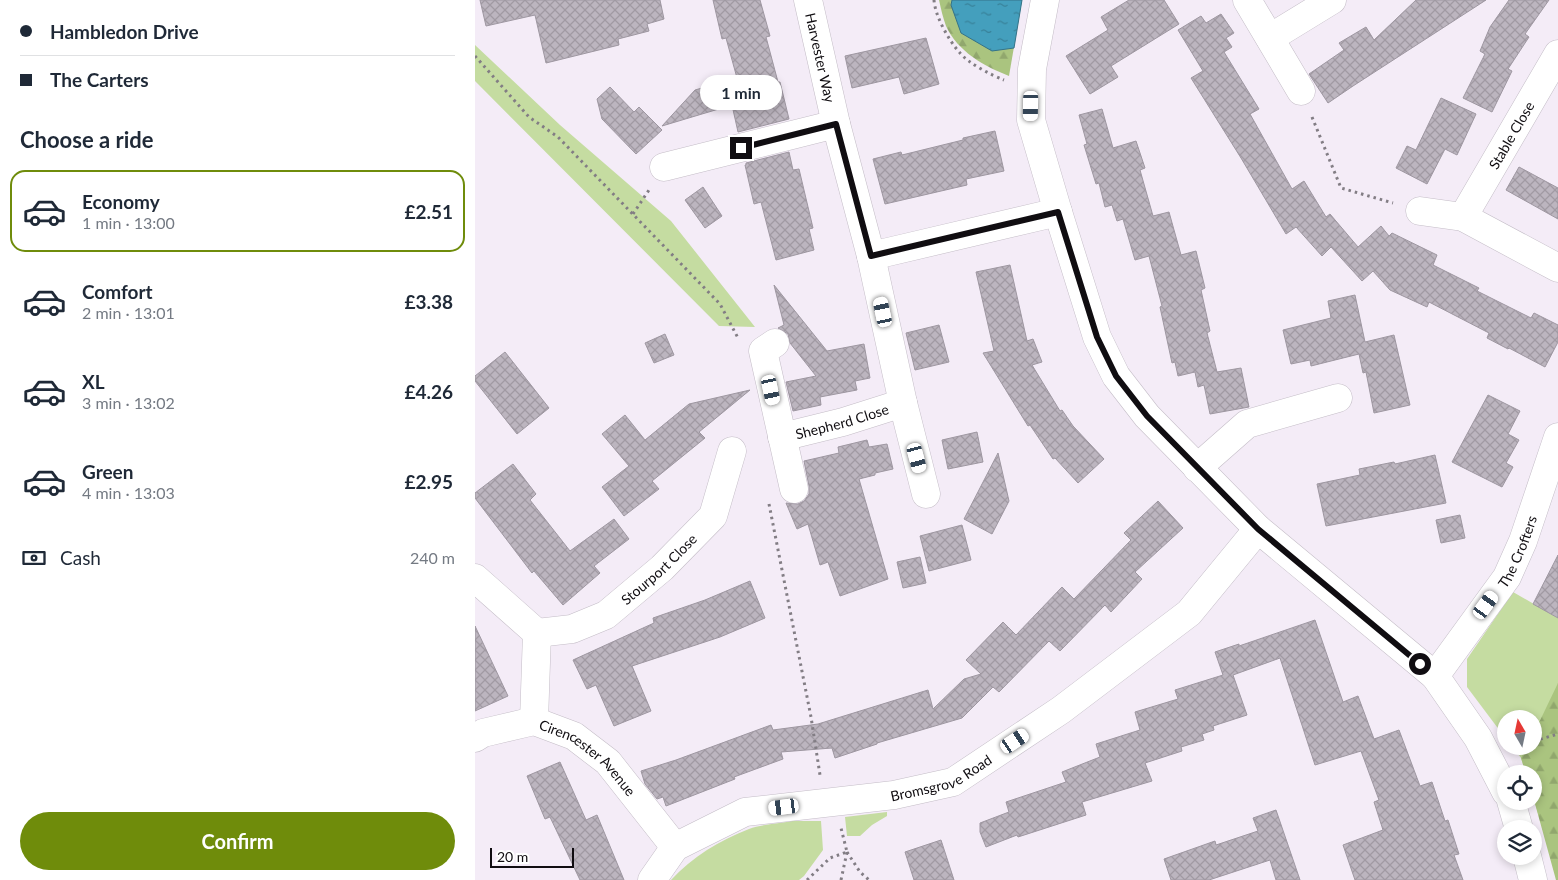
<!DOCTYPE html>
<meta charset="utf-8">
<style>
:root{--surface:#fff;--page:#f6f6f7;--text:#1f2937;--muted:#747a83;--line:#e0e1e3;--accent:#6f8c0b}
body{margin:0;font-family:Lato,sans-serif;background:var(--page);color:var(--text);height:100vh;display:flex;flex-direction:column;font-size:19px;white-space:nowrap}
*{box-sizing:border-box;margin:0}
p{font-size:16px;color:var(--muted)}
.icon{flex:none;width:28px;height:28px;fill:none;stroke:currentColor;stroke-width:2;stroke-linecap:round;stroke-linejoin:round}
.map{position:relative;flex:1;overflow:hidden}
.drawer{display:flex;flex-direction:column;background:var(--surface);width:475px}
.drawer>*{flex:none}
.hud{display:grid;align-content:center;height:110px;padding:0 20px;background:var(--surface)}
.needle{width:32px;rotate:351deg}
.fabs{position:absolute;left:1022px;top:710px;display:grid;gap:10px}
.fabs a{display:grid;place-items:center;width:45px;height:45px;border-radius:50%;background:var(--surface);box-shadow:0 2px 8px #0003;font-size:25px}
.scale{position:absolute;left:15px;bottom:12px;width:84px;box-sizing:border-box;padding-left:5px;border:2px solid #100d11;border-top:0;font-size:14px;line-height:18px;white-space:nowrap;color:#100d11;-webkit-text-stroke:4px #fff;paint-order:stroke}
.end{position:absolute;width:22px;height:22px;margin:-11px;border:6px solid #100d11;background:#fff;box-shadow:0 0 0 2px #fff}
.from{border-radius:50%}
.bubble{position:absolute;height:35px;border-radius:18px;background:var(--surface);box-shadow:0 2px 8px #0003;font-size:16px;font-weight:700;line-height:35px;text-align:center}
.car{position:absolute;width:15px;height:30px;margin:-15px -8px;border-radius:6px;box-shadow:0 0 4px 1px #0007;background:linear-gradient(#fff 24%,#345 0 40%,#fff 0 76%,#345 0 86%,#fff 0)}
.hud b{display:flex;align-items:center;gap:18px;height:48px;font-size:19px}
.hud b+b{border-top:1px solid var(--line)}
.hud i{width:12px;height:12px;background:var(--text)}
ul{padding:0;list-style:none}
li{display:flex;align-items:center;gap:15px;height:82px;margin:0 10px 8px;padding:0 10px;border:2px solid transparent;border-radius:15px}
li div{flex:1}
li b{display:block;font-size:19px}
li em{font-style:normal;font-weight:700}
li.active{border-color:var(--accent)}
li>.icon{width:45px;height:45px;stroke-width:1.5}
h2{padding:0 20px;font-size:22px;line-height:60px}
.pay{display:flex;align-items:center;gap:12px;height:55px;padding:0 20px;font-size:19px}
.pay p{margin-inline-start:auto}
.button{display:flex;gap:10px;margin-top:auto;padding:10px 20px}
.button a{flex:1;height:58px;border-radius:30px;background:var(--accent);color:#fff;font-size:20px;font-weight:700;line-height:58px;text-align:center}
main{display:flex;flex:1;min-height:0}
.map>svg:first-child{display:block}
.green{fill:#c5dca1}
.forest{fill:url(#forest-firs)}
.water{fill:url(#water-ripples);stroke:#347389}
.building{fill:url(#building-cross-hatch);stroke:#9e97a1}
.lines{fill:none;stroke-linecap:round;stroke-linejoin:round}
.street-casing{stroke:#c4bdc7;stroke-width:29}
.path{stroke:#827d84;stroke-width:3;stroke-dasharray:2.5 4;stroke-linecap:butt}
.street{stroke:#fff;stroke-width:28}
.route{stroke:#100d11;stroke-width:6}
.labels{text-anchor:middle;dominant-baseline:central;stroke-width:4.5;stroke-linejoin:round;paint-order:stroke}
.street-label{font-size:14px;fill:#100d11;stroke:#fff}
</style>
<main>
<section class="drawer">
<div class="hud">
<b><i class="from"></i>Hambledon Drive</b>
<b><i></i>The Carters</b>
</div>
<h2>Choose a ride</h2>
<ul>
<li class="active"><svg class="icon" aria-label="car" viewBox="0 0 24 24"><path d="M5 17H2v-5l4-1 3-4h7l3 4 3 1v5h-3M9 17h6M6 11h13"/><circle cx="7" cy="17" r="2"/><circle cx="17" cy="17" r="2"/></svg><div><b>Economy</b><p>1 min · 13:00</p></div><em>£2.51</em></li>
<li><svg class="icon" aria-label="car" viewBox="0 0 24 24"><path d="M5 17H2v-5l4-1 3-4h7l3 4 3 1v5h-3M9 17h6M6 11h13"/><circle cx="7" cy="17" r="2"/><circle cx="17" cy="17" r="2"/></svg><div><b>Comfort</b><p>2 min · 13:01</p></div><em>£3.38</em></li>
<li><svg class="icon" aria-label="car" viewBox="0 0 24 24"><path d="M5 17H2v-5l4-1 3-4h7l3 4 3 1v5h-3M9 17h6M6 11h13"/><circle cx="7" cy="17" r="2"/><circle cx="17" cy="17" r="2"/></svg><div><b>XL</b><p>3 min · 13:02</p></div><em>£4.26</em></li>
<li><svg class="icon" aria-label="car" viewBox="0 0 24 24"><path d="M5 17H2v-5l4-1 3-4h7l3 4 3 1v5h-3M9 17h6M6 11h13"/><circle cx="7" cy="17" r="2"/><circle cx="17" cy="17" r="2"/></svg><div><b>Green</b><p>4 min · 13:03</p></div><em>£2.95</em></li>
</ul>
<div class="pay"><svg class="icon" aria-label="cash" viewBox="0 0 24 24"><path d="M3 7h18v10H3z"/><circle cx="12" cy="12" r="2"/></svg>Cash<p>240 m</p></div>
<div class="button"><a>Confirm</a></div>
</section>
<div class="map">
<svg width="1083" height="880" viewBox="0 0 1083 880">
<defs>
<pattern id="forest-firs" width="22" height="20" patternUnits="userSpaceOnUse" patternTransform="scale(1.25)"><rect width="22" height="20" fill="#aac47f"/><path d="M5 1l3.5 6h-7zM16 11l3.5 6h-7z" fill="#91a76d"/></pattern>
<pattern id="water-ripples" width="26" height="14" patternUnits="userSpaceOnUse" patternTransform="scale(1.25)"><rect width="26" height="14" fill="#449fbd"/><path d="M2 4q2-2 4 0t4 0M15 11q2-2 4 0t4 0" fill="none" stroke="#378098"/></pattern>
<pattern id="building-cross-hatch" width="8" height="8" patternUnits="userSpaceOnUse" patternTransform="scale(1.25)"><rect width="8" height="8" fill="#bcb5bf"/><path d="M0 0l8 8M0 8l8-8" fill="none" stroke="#a19aa3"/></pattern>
</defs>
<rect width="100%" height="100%" fill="#f4ecf7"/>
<g class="green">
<polygon points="0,45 85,125 196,221 280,327 244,326 0,81"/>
<polygon points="1038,592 1083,618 1083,880 1059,800 1059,774 1051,774 1046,758 1037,746 1059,746 1059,719 1031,719 1031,739 992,687 992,659"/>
<polygon points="412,812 412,816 397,825 385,836 372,836 370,817"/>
<path d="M 317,821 L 346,821 L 348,850 L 329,876 L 324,880 L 196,880 C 217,857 245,840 274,829 C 287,824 304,824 317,821 Z"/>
</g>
<g class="forest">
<path d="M 464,0 L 547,0 L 534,76 C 509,66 483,52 471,26 C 468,18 466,9 464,0 Z"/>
<polygon points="1083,683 1083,880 1081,880 1059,800 1059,774 1051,774 1046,758 1052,746 1059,746 1059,733"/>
</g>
<polygon class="water" points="477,0 547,0 539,48 517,51 486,33 476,5"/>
<g class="building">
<polygon points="5,0 185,0 189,19 172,24 174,31 143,39 144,45 71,63 60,15 11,26"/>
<polygon points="238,0 285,0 295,36 291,37 303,82 305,82 314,119 263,132 257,105 187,126 220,90 262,78 251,38 247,39"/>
<polygon points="654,0 689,0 704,24 636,66 643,77 615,94 591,56 633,30 626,17"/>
<polygon points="941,0 1011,0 878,86 853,103 834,74 869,50 864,43 891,27 899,40"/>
<polygon points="1034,0 1074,0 1050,34 1054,37 1033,69 1037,71 1017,112 988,98 1010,54 1005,51 1015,27"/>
<polygon points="746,14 759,33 751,38 757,47 749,52 784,109 775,114 817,189 829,181 851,217 855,214 883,247 906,226 914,236 917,233 962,255 958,265 1004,288 1002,291 1056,318 1059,313 1083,325 1083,342 1070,367 1034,348 1033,349 1012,338 1014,333 954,302 952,307 915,290 898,271 887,281 856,247 847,256 821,227 811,234 766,158 716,78 728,71 703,30 726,16 731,23"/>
<polygon points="451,38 464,84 429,94 424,77 377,88 370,56"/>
<polygon points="135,87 159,112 164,107 187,130 161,154 127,119 122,99"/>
<polygon points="966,98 1001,114 982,155 970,149 952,184 921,168 932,146 941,150"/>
<polygon points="627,109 638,148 661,141 670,168 665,170 678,216 694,212 706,255 721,251 730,288 726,290 735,331 732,333 742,372 766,368 774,407 735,414 729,385 723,387 720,372 703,376 700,362 697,363 685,307 687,306 674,256 660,260 648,219 642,221 637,205 630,207 624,183 621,184 609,145 612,144 604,115"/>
<polygon points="520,131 529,171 491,179 492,185 410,204 398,159 426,152 427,155 488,140 488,138"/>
<polygon points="314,152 318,170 324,169 338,228 334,229 339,250 301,260 286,202 279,204 270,165 271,165 271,163"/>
<polygon points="1044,167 1083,188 1083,219 1031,190"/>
<polygon points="228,187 247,216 230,228 210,200"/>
<polygon points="535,265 552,341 558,339 567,362 557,365 585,411 587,410 598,426 629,459 603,483 580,458 578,459 555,425 553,426 508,353 519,351 501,272"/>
<polygon points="299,285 352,351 389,344 395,378 380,381 382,390 345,397 346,405 318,411 311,382 341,376 315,343 313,334 303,328 309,325"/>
<polygon points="880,295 890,342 919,335 935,405 899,413 891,372 888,373 884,354 836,366 835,360 816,364 808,330 856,318 853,301"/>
<polygon points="464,325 474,362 440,370 431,333"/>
<polygon points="190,334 199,355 179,363 170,343"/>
<polygon points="30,352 74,408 42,434 0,381 0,376"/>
<polygon points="275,390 224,432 230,438 177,481 184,489 149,516 127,487 154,466 127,434 150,415 170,440 214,404"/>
<polygon points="1013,395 1045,411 1033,434 1044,440 1031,463 1038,467 1027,487 977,462"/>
<polygon points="502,432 508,462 473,469 467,440"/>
<polygon points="392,440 394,447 412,444 418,469 400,473 400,475 384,479 413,579 365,596 353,562 345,565 333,524 322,529 311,503 323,504 329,501 334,494 334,486 329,461 364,453 363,447"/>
<polygon points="523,453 534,501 517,534 489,519"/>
<polygon points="960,455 971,503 851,526 842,484 885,475 884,469 919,462 920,464"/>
<polygon points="38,464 61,494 55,500 95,551 139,519 154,539 119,566 125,573 88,605 59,571 57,573 0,498 0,493"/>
<polygon points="683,501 708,528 660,572 667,579 636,612 630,605 585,651 574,641 524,692 518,687 487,718 402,743 402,744 360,758 357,748 306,752 308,759 259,777 260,779 191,806 188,797 182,799 170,784 166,771 201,760 296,725 298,730 343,724 453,690 458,709 489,679 506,674 491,660 528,622 541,635 587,587 599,599 656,540 649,533"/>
<polygon points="985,515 990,538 966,543 961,520"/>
<polygon points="487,525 496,560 454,571 445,536"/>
<polygon points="1083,555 1083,618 1058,604"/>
<polygon points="445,557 451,583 428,588 422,562"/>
<polygon points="275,581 290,618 245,637 157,666 176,711 139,726 121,685 112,689 98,660 179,623 178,618 230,600"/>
<polygon points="840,620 868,702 883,696 899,739 924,730 945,786 957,782 970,821 973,820 984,854 979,855 988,880 880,880 868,845 908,830 899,802 904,800 886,751 840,765 805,658 758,675 772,715 738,726 739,730 727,734 729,740 706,747 707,751 670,763 677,781 607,802 611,815 543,837 542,835 511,847 505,832 505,823 534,812 531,802 591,782 587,772 625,757 621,744 665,730 660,712 703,699 700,690 748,675 740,652 764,644 764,646"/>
<polygon points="0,626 33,696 0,711"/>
<polygon points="85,762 111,820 122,815 149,880 105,880 75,817 70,819 52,776"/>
<polygon points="801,810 825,880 801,880 795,860 734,880 696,880 689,859 740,841 741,845 783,831 778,818"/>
<polygon points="466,840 479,880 439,880 430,852"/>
</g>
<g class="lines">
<defs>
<g id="street">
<path id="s1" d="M 333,0 L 361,124 L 396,256 L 428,403 L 451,494"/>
<polyline points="570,0 557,69 556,120 583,212 622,337 641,376 672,416 783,529 960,676 1003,738 1031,792"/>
<polyline points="772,0 826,91"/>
<polyline points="795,38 857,0"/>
<polyline points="189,167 361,124"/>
<polyline points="945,211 988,217 1083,268"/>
<path id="s2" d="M 988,217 L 1083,54"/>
<polyline points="396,256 583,212"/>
<polyline points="300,343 288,351 319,489"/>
<path id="s3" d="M 307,437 L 368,422 L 428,403"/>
<polyline points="722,468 772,424 863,398"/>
<polyline points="0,578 62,633 59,721"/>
<path id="s4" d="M 62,633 L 97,629 L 131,615 L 187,568 L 238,516 L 257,451"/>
<path id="s5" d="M 960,676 L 1032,577 L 1048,541 L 1083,437"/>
<path id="s6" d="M 0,738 L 8,733 L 59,721 L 99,736 L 133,762 L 200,847"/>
<polyline points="1036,801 1044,829"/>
<polyline points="1052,856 1058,880"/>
<path id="s7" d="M 177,880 L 200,847 L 270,812 L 419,795 L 478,782 L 586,710 L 714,613 L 783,529"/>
</g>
</defs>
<use href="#street" class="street-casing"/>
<g class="path">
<path d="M 459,0 C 460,16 474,41 485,53 C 493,63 516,75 529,80"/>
<polyline points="0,56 54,117 83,137 245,304 263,338"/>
<polyline points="837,117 866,188 918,203"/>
<polyline points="158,214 174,190"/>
<polyline points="294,504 336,717 345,775"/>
<polyline points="1059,741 1083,734"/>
<polyline points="372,852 385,872 394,880"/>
<polyline points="332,880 355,858 372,852 366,828"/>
<polyline points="366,880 372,852"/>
</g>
<use href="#street" class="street"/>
</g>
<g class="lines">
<polyline class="route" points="266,148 361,124 396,256 583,212 622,337 641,376 672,416 783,529 945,664"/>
</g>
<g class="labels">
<g class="street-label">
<text stroke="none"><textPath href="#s1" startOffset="59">Harvester Way</textPath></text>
<text stroke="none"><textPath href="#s2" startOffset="95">Stable Close</textPath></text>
<text stroke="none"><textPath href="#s3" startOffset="62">Shepherd Close</textPath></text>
<text stroke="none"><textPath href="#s5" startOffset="150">The Crofters</textPath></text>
<text stroke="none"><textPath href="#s4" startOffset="142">Stourport Close</textPath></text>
<text stroke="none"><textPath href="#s6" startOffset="128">Cirencester Avenue</textPath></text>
<text stroke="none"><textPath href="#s7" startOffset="319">Bromsgrove Road</textPath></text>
</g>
</g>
</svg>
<div class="fabs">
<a><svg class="needle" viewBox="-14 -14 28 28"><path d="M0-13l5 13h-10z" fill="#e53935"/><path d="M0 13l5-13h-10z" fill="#747a83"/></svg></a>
<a><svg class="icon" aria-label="locate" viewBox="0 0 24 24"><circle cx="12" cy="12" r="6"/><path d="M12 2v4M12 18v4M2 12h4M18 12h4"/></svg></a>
<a><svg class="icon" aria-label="layers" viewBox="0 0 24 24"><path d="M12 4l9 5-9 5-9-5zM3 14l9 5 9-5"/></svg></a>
</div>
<div class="scale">20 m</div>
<i class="end from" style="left:945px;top:664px"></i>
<i class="end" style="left:266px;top:148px"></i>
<div class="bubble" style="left:225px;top:75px;width:82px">1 min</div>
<i class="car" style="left:556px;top:106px;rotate:181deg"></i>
<i class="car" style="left:408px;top:312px;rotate:348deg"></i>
<i class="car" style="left:296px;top:390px;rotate:168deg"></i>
<i class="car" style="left:442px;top:458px;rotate:165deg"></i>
<i class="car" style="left:1011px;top:605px;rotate:36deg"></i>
<i class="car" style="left:540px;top:741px;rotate:56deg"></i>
<i class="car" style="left:309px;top:807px;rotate:263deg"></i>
</div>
</main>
